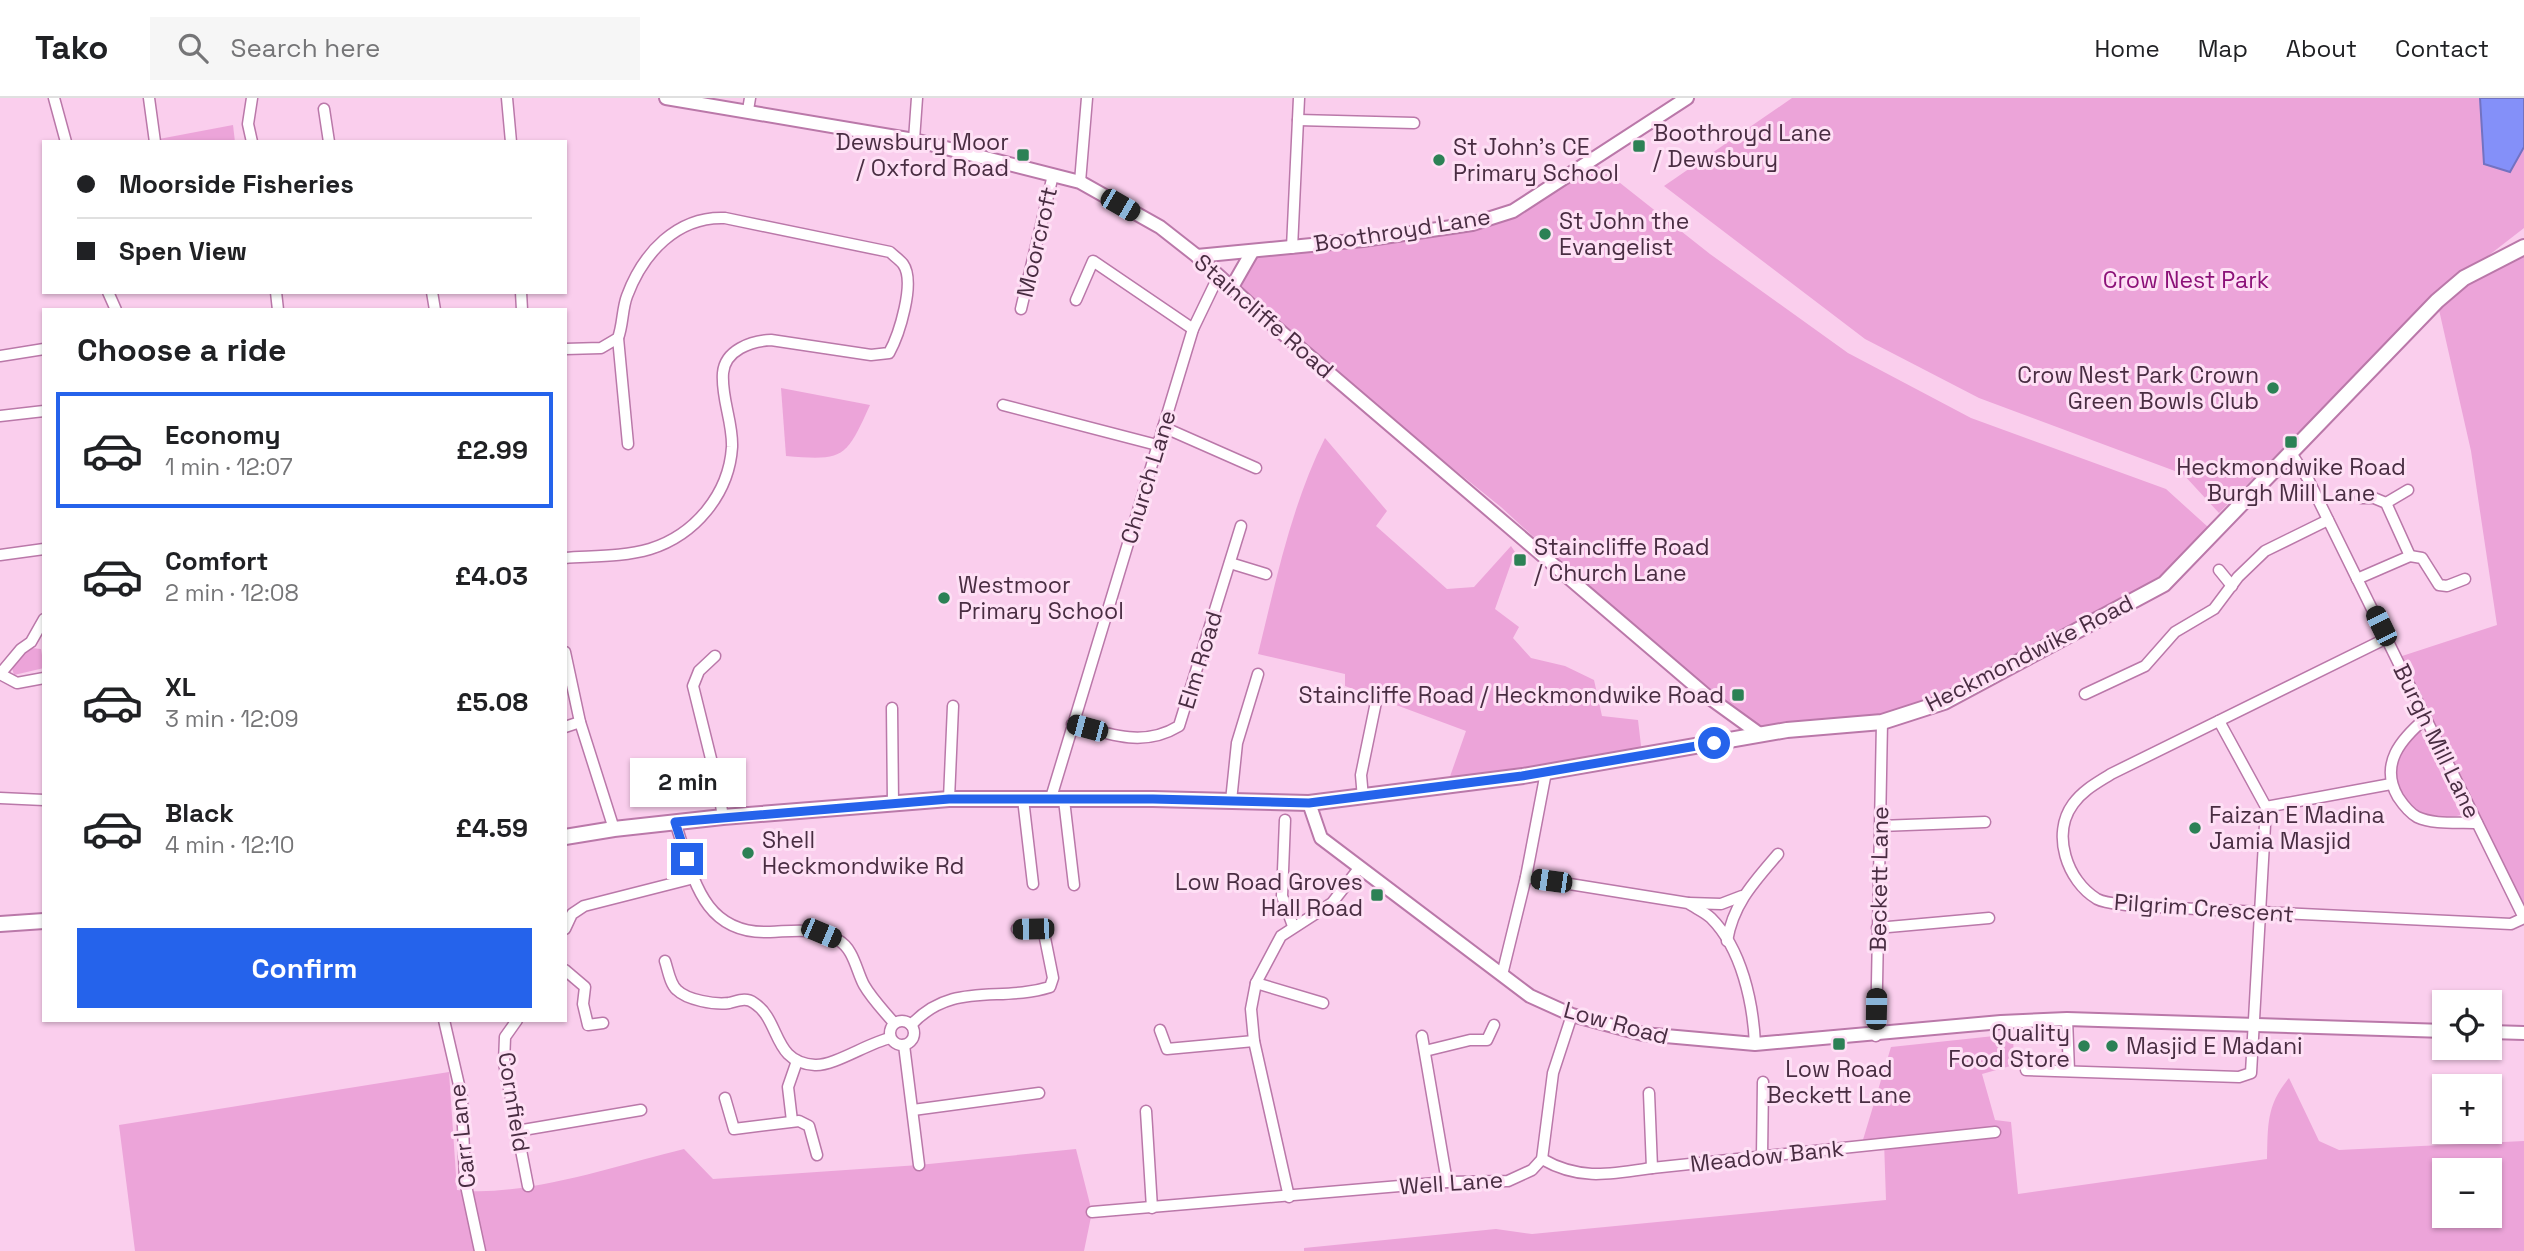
<!DOCTYPE html>
<meta charset="utf-8">
<style>
:root{--surface:#fff;--page:#f6f6f6;--text:#202124;--muted:#757577;--line:#e0e0e0;--accent:#2563eb}
body{margin:0;font-family:"Space Grotesk",sans-serif;background:var(--page);color:var(--text);height:100vh;display:flex;flex-direction:column;font-size:26px;white-space:nowrap}
*{box-sizing:border-box;margin:0}
p{font-size:23px;color:var(--muted)}
.icon{flex:none;width:38px;height:38px;fill:none;stroke:currentColor;stroke-width:2;stroke-linecap:round;stroke-linejoin:round}
.map{position:relative;flex:1;overflow:hidden}
.side{position:absolute;left:42px;top:210px;width:525px;height:714px;display:flex;flex-direction:column;background:var(--surface);border-radius:0px;box-shadow:0 2px 5px #0004}
.side>*{flex:none}
.hud{position:absolute;left:42px;top:42px;width:525px;height:154px;border-radius:0px;box-shadow:0 2px 5px #0004;display:grid;align-content:center;height:154px;padding:0 35px;background:var(--surface)}
.tools{position:absolute;left:2432px;top:892px;display:grid;gap:14px}
.tools a{display:grid;place-items:center;width:70px;height:70px;border-radius:0px;background:var(--surface);box-shadow:0 2px 5px #0004;font-size:35px}
.end{position:absolute;width:32px;height:32px;margin:-16px;border:9px solid #2563eb;background:#fff;box-shadow:0 0 0 4px #fff}
.from{border-radius:50%}
.bubble{position:absolute;height:49px;border-radius:0px;background:var(--surface);box-shadow:0 2px 5px #0004;font-size:23px;font-weight:700;line-height:49px;text-align:center}
.car{position:absolute;width:21px;height:42px;margin:-21px -10px;border-radius:9px;box-shadow:0 0 5px 2px #0007;background:linear-gradient(#222 24%,#8ab4d8 0 40%,#222 0 76%,#8ab4d8 0 86%,#222 0)}
.hud b{display:flex;align-items:center;gap:24px;height:66px;font-size:26px}
.hud b+b{border-top:2px solid var(--line)}
.hud i{width:18px;height:18px;background:var(--text)}
ul{padding:0;list-style:none}
li{display:flex;align-items:center;gap:21px;height:116px;margin:0 14px 10px;padding:0 21px;border:4px solid transparent;border-radius:0px}
li div{flex:1}
li b{display:block;font-size:26px}
li em{font-style:normal;font-weight:700}
li.on{border-color:var(--accent)}
li>.icon{width:63px;height:63px;stroke-width:1.5}
h2{padding:0 35px;font-size:32px;line-height:84px}
.cta{display:flex;gap:14px;margin-top:auto;padding:14px 35px}
.cta a{flex:1;height:80px;border-radius:0px;background:var(--accent);color:#fff;font-size:28px;font-weight:700;line-height:80px;text-align:center}
header{display:flex;align-items:center;gap:42px;box-sizing:border-box;height:98px;padding:0 35px;background:var(--surface);border-bottom:2px solid var(--line)}
header strong{font-size:33px}
nav{display:flex;gap:38px;margin-inline-start:auto;font-size:24px}
.search{width:490px;height:63px;background:var(--page);display:flex;align-items:center;gap:18px;box-sizing:border-box;padding:0 24px;border-radius:0px;color:var(--muted);font-size:26px}
.map>svg:first-child{display:block}
.green{fill:#eca4d9;fill-rule:evenodd}
.water{fill:#8490f9;stroke:#7272c2;stroke-width:2}
.lines{fill:none;stroke-linecap:round;stroke-linejoin:round}
.minor-casing{stroke:#ba78a9;stroke-width:13}
.tertiary-casing{stroke:#ba78a9;stroke-width:16}
.secondary-casing{stroke:#ba78a9;stroke-width:18}
.minor{stroke:#fff;stroke-width:10}
.tertiary{stroke:#fff;stroke-width:12}
.secondary{stroke:#fff;stroke-width:14}
.route{stroke:#2563eb;stroke-width:9}
.poi-dot{fill:#2c8155;stroke:#fee0f5;stroke-width:2.5}
.labels{text-anchor:middle;dominant-baseline:central;stroke-width:6;stroke-linejoin:round;paint-order:stroke}
.poi-label{font-size:23px;fill:#492d42;stroke:#fee0f5;text-anchor:start}
.street-label{font-size:23px;fill:#492d42;stroke:#fee0f5}
.park-label{font-size:23px;fill:#8c1178;stroke:#fee0f5}
</style>
<header>
<strong>Tako</strong>
<div class="search"><svg class="icon" aria-label="search" viewBox="0 0 24 24"><circle cx="10" cy="10" r="6"/><path d="M15 15l6 6"/></svg>Search here</div>
<nav><a>Home</a><a>Map</a><a>About</a><a>Contact</a></nav>
</header>
<div class="map">
<svg width="2524" height="1153" viewBox="0 0 2524 1153">
<rect width="100%" height="100%" fill="#faceed"/>
<g class="green">
<polygon points="1792,0 2524,0 2524,130 2421,210 2219,415 2183,376 1979,300 1865,241 1664,88"/>
<polygon points="233,27 235,44 160,44 159,41"/>
<polygon points="1591,62 1710,156 1848,255 1971,320 2166,391 2208,429 2164,486 2032,558 1882,624 1761,637 1707,598 1501,409 1259,215 1232,189 1252,154 1363,142 1513,113"/>
<polygon points="2524,149 2524,820 2396,560 2497,527 2471,353 2437,203"/>
<path d="M 781,290 L 870,307 C 846,360 844,363 786,358 Z"/>
<path d="M 1325,340 L 1387,413 L 1376,428 L 1447,491 L 1474,489 L 1511,448 L 1515,454 L 1495,511 L 1519,529 L 1513,540 L 1531,560 L 1565,568 L 1594,582 L 1602,618 L 1638,622 L 1642,656 L 1447,687 L 1466,633 L 1345,588 L 1345,576 L 1258,556 C 1276,483 1291,408 1325,340 Z"/>
<polygon points="32,550 41,551 44,570 14,577 12,570 20,556"/>
<path d="M 2420,632 L 2461,717 C 2403,731 2371,670 2420,632 Z"/>
<path d="M 2013,936 L 2014,967 L 1982,976 L 1995,1022 L 2011,1024 L 2018,1096 L 2267,1061 C 2268,1028 2266,1007 2289,980 L 2319,1043 L 2339,1052 L 2524,1043 L 2524,1153 L 1304,1153 L 1304,1150 L 1496,1131 L 1532,1136 L 1886,1102 L 1884,1043 L 1862,1045 L 1891,949 ZM 2445,1073 L 2490,1073 L 2490,1118 L 2445,1118 Z"/>
<path d="M 449,974 L 457,1092 C 523,1100 618,1067 684,1051 L 713,1081 L 919,1067 L 1076,1051 L 1092,1114 L 1084,1153 L 135,1153 L 119,1027 Z"/>
</g>
<polygon class="water" points="2480,0 2524,0 2524,49 2510,74 2484,66"/>
<g class="lines">
<defs>
<g id="minor">
<polyline points="54,0 66,44"/>
<polyline points="149,0 155,44"/>
<polyline points="507,0 511,44"/>
<polyline points="324,11 329,44"/>
<polyline points="748,12 750,0"/>
<polyline points="1298,22 1414,25"/>
<polyline points="914,42 917,0"/>
<polyline points="252,44 248,26 252,0"/>
<polyline points="1080,84 1087,0"/>
<polyline points="1292,150 1299,0"/>
<polyline points="108,194 116,212"/>
<polyline points="276,194 278,212"/>
<polyline points="432,194 435,212"/>
<polyline points="521,194 522,212"/>
<polyline points="1076,202 1093,163 1193,231"/>
<polyline points="1021,211 1053,77"/>
<polyline points="618,240 628,346"/>
<path d="M 565,251 L 601,250 L 618,240 C 623,227 622,211 627,198 C 643,155 677,118 725,120 L 890,154 C 894,158 900,162 903,166 C 916,184 899,237 889,255 L 871,257 L 771,242 C 751,243 725,252 723,275 C 721,300 733,324 732,349 C 729,396 695,437 650,451 C 623,459 593,458 565,460"/>
<polyline points="0,258 44,251"/>
<polyline points="1003,307 1157,347"/>
<polyline points="0,318 44,313"/>
<polyline points="1163,329 1256,370"/>
<polyline points="2291,355 2308,381 2524,820"/>
<polyline points="2386,405 2408,392"/>
<polyline points="0,457 44,451"/>
<polyline points="2410,458 2422,460 2439,487 2447,488 2465,481"/>
<polyline points="1230,465 1266,476"/>
<polyline points="2219,472 2232,488"/>
<polyline points="2357,481 2410,458 2386,405 2374,400 2361,400"/>
<path d="M 2387,540 L 2111,676 C 2097,685 2083,692 2073,706 C 2051,736 2067,783 2097,801 C 2106,806 2123,806 2134,808 L 2511,826 L 2524,820"/>
<polyline points="565,554 580,624 614,731"/>
<polyline points="715,558 699,573 693,588 718,689 723,719"/>
<polyline points="0,576 21,551 31,544 44,521"/>
<polyline points="0,576 17,585 44,580"/>
<polyline points="2085,596 2145,568 2175,534 2214,511 2238,479 2265,453 2328,422"/>
<polyline points="892,610 893,705"/>
<path d="M 2426,620 C 2401,641 2379,666 2398,699 C 2402,705 2410,715 2417,719 C 2434,727 2458,724 2477,725"/>
<path d="M 1072,626 C 1110,636 1143,650 1179,628 L 1241,428"/>
<polyline points="565,629 580,624"/>
<polyline points="0,700 44,702"/>
<polyline points="1363,700 1361,677 1376,604"/>
<polyline points="949,701 953,608"/>
<polyline points="1023,701 1033,786"/>
<polyline points="1064,702 1074,787"/>
<polyline points="1050,703 1193,231 1218,179"/>
<polyline points="1231,703 1237,645 1258,576"/>
<polyline points="2266,709 2391,686"/>
<polyline points="1285,722 1282,798 1293,828"/>
<path d="M 675,724 C 693,777 701,837 770,834 C 795,833 814,829 838,842 C 854,851 856,872 864,887 C 872,901 884,913 894,925"/>
<polyline points="1880,728 1985,724"/>
<path d="M 1526,779 L 1688,805 C 1695,810 1705,814 1711,820 C 1742,851 1753,905 1755,946"/>
<polyline points="1689,805 1721,806 1742,798"/>
<polyline points="1877,830 1989,820"/>
<polyline points="565,831 572,816 584,808 694,780"/>
<path d="M 1727,843 C 1733,806 1754,784 1778,756"/>
<path d="M 665,863 C 668,872 670,886 677,892 C 687,902 715,907 729,905 C 738,903 746,899 754,905 C 781,922 772,965 815,967 C 834,968 868,945 890,940"/>
<polyline points="565,872 585,889 583,906 588,927 603,925"/>
<polyline points="1502,877 1526,779 1546,674"/>
<polyline points="1256,885 1323,905"/>
<polyline points="2067,921 2069,973"/>
<polyline points="444,922 462,1000 465,1083 480,1153"/>
<polyline points="517,922 505,939 504,965 528,1088"/>
<circle cx="902" cy="935" r="12"/>
<path d="M 911,927 C 953,882 999,905 1050,889 L 1053,880 L 1044,835 L 1017,831"/>
<polyline points="1160,932 1167,951 1254,943"/>
<polyline points="1422,938 1447,1084"/>
<polyline points="1876,938 1882,624"/>
<polyline points="904,947 919,1067"/>
<polyline points="1425,953 1470,942 1487,942 1494,927"/>
<polyline points="2026,972 2239,979 2251,975 2266,709 2219,623"/>
<polyline points="1649,995 1652,1070"/>
<polyline points="725,1000 734,1031 799,1023 809,1028 817,1057"/>
<polyline points="913,1012 1039,995"/>
<polyline points="1146,1013 1152,1110"/>
<polyline points="792,1023 788,989 797,963"/>
<polyline points="517,1033 641,1012"/>
<polyline points="1762,1058 1763,984"/>
<path d="M 1542,1061 C 1580,1083 1611,1076 1652,1070 L 1995,1034"/>
<polyline points="1289,1099 1254,943 1251,911 1256,885 1281,838 1332,805 1360,769"/>
<polyline points="1092,1114 1447,1084 1508,1083 1532,1072 1542,1061 1553,975 1572,917"/>
</g>
<g id="tertiary">
<polyline points="666,0 914,42 1080,84 1160,129 1197,158 1259,215 1707,598 1761,637"/>
<polyline points="1197,158 1363,142 1472,126 1513,113 1687,0"/>
<polyline points="1232,189 1252,154"/>
<polyline points="1309,705 1321,740 1530,898 1572,917 1643,936 1755,946 2001,924 2067,921 2445,933"/>
<polyline points="2490,934 2524,935"/>
</g>
<g id="secondary">
<polyline points="565,739 614,731 723,719 949,701 1153,701 1309,705 1523,678 1787,632 1882,624 1944,604 2164,486 2437,203 2464,180 2524,149"/>
<polyline points="0,826 44,823"/>
</g>
</defs>
<use href="#minor" class="minor-casing"/>
<use href="#tertiary" class="tertiary-casing"/>
<use href="#secondary" class="secondary-casing"/>
<use href="#minor" class="minor"/>
<use href="#tertiary" class="tertiary"/>
<use href="#secondary" class="secondary"/>
</g>
<g class="lines">
<polyline class="route" points="687,761 675,724 949,701 1153,701 1309,705 1522,678 1714,645"/>
</g>
<g class="poi-dot">
<rect x="1632" y="41" width="14" height="14" rx="3.5"/>
<rect x="1016" y="50" width="14" height="14" rx="3.5"/>
<circle cx="1439" cy="62" r="7"/>
<circle cx="1545" cy="136" r="7"/>
<circle cx="2273" cy="290" r="7"/>
<rect x="2284" y="337" width="14" height="14" rx="3.5"/>
<rect x="1513" y="455" width="14" height="14" rx="3.5"/>
<circle cx="944" cy="500" r="7"/>
<rect x="1731" y="590" width="14" height="14" rx="3.5"/>
<circle cx="2195" cy="730" r="7"/>
<circle cx="748" cy="755" r="7"/>
<rect x="1370" y="790" width="14" height="14" rx="3.5"/>
<rect x="1832" y="939" width="14" height="14" rx="3.5"/>
<circle cx="2084" cy="948" r="7"/>
<circle cx="2112" cy="948" r="7"/>
</g>
<g class="labels">
<g class="poi-label">
<text x="1653" y="35">Boothroyd Lane<tspan x="1653" dy="26">/ Dewsbury</tspan></text>
<text x="1009" y="44" text-anchor="end">Dewsbury Moor<tspan x="1009" dy="26">/ Oxford Road</tspan></text>
<text x="1453" y="49">St John's CE<tspan x="1453" dy="26">Primary School</tspan></text>
<text x="1559" y="123">St John the<tspan x="1559" dy="26">Evangelist</tspan></text>
<text x="2259" y="277" text-anchor="end">Crow Nest Park Crown<tspan x="2259" dy="26">Green Bowls Club</tspan></text>
<text x="2291" y="369" text-anchor="middle">Heckmondwike Road<tspan x="2291" dy="26">Burgh Mill Lane</tspan></text>
<text x="1534" y="449">Staincliffe Road<tspan x="1534" dy="26">/ Church Lane</tspan></text>
<text x="958" y="487">Westmoor<tspan x="958" dy="26">Primary School</tspan></text>
<text x="1724" y="597" text-anchor="end">Staincliffe Road / Heckmondwike Road</text>
<text x="2209" y="717">Faizan E Madina<tspan x="2209" dy="26">Jamia Masjid</tspan></text>
<text x="762" y="742">Shell<tspan x="762" dy="26">Heckmondwike Rd</tspan></text>
<text x="1363" y="784" text-anchor="end">Low Road Groves<tspan x="1363" dy="26">Hall Road</tspan></text>
<text x="2070" y="935" text-anchor="end">Quality<tspan x="2070" dy="26">Food Store</tspan></text>
<text x="2126" y="948">Masjid E Madani</text>
<text x="1839" y="971" text-anchor="middle">Low Road<tspan x="1839" dy="26">Beckett Lane</tspan></text>
</g>
<g class="street-label">
<text transform="translate(1402 132) rotate(-9)">Boothroyd Lane</text>
<text transform="translate(1037 144) rotate(-77)">Moorcroft</text>
<text transform="translate(1264 218) rotate(41)">Staincliffe Road</text>
<text transform="translate(1148 379) rotate(-73)">Church Lane</text>
<text transform="translate(2029 555) rotate(-27)">Heckmondwike Road</text>
<text transform="translate(1200 562) rotate(-73)">Elm Road</text>
<text transform="translate(2437 643) rotate(64)">Burgh Mill Lane</text>
<text transform="translate(1879 781) rotate(-89)">Beckett Lane</text>
<text transform="translate(2204 810) rotate(4)">Pilgrim Crescent</text>
<text transform="translate(1616 925) rotate(15)">Low Road</text>
<text transform="translate(514 1004) rotate(81)">Cornfield</text>
<text transform="translate(462 1038) rotate(-96)">Carr Lane</text>
<text transform="translate(1767 1058) rotate(-6)">Meadow Bank</text>
<text transform="translate(1451 1085) rotate(-4)">Well Lane</text>
</g>
<g class="park-label">
<text x="2186" y="182">Crow Nest Park</text>
</g>
</g>
</svg>
<div class="tools">
<a><svg class="icon" aria-label="locate" viewBox="0 0 24 24"><circle cx="12" cy="12" r="6"/><path d="M12 2v4M12 18v4M2 12h4M18 12h4"/></svg></a>
<a>+</a>
<a>−</a>
</div>
<i class="end from" style="left:1714px;top:645px"></i>
<i class="end" style="left:687px;top:761px"></i>
<div class="bubble" style="left:630px;top:660px;width:116px">2 min</div>
<i class="car" style="left:1120px;top:107px;rotate:120deg"></i>
<i class="car" style="left:2381px;top:528px;rotate:334deg"></i>
<i class="car" style="left:1087px;top:630px;rotate:285deg"></i>
<i class="car" style="left:1551px;top:783px;rotate:278deg"></i>
<i class="car" style="left:1033px;top:831px;rotate:269deg"></i>
<i class="car" style="left:821px;top:835px;rotate:113deg"></i>
<i class="car" style="left:1876px;top:911px;rotate:1deg"></i>
<div class="hud">
<b><i class="from"></i>Moorside Fisheries</b>
<b><i></i>Spen View</b>
</div>
<section class="side">
<h2>Choose a ride</h2>
<ul>
<li class="on"><svg class="icon" aria-label="car" viewBox="0 0 24 24"><path d="M5 17H2v-5l4-1 3-4h7l3 4 3 1v5h-3M9 17h6M6 11h13"/><circle cx="7" cy="17" r="2"/><circle cx="17" cy="17" r="2"/></svg><div><b>Economy</b><p>1 min · 12:07</p></div><em>£2.99</em></li>
<li><svg class="icon" aria-label="car" viewBox="0 0 24 24"><path d="M5 17H2v-5l4-1 3-4h7l3 4 3 1v5h-3M9 17h6M6 11h13"/><circle cx="7" cy="17" r="2"/><circle cx="17" cy="17" r="2"/></svg><div><b>Comfort</b><p>2 min · 12:08</p></div><em>£4.03</em></li>
<li><svg class="icon" aria-label="car" viewBox="0 0 24 24"><path d="M5 17H2v-5l4-1 3-4h7l3 4 3 1v5h-3M9 17h6M6 11h13"/><circle cx="7" cy="17" r="2"/><circle cx="17" cy="17" r="2"/></svg><div><b>XL</b><p>3 min · 12:09</p></div><em>£5.08</em></li>
<li><svg class="icon" aria-label="car" viewBox="0 0 24 24"><path d="M5 17H2v-5l4-1 3-4h7l3 4 3 1v5h-3M9 17h6M6 11h13"/><circle cx="7" cy="17" r="2"/><circle cx="17" cy="17" r="2"/></svg><div><b>Black</b><p>4 min · 12:10</p></div><em>£4.59</em></li>
</ul>
<div class="cta"><a>Confirm</a></div>
</section>
</div>
